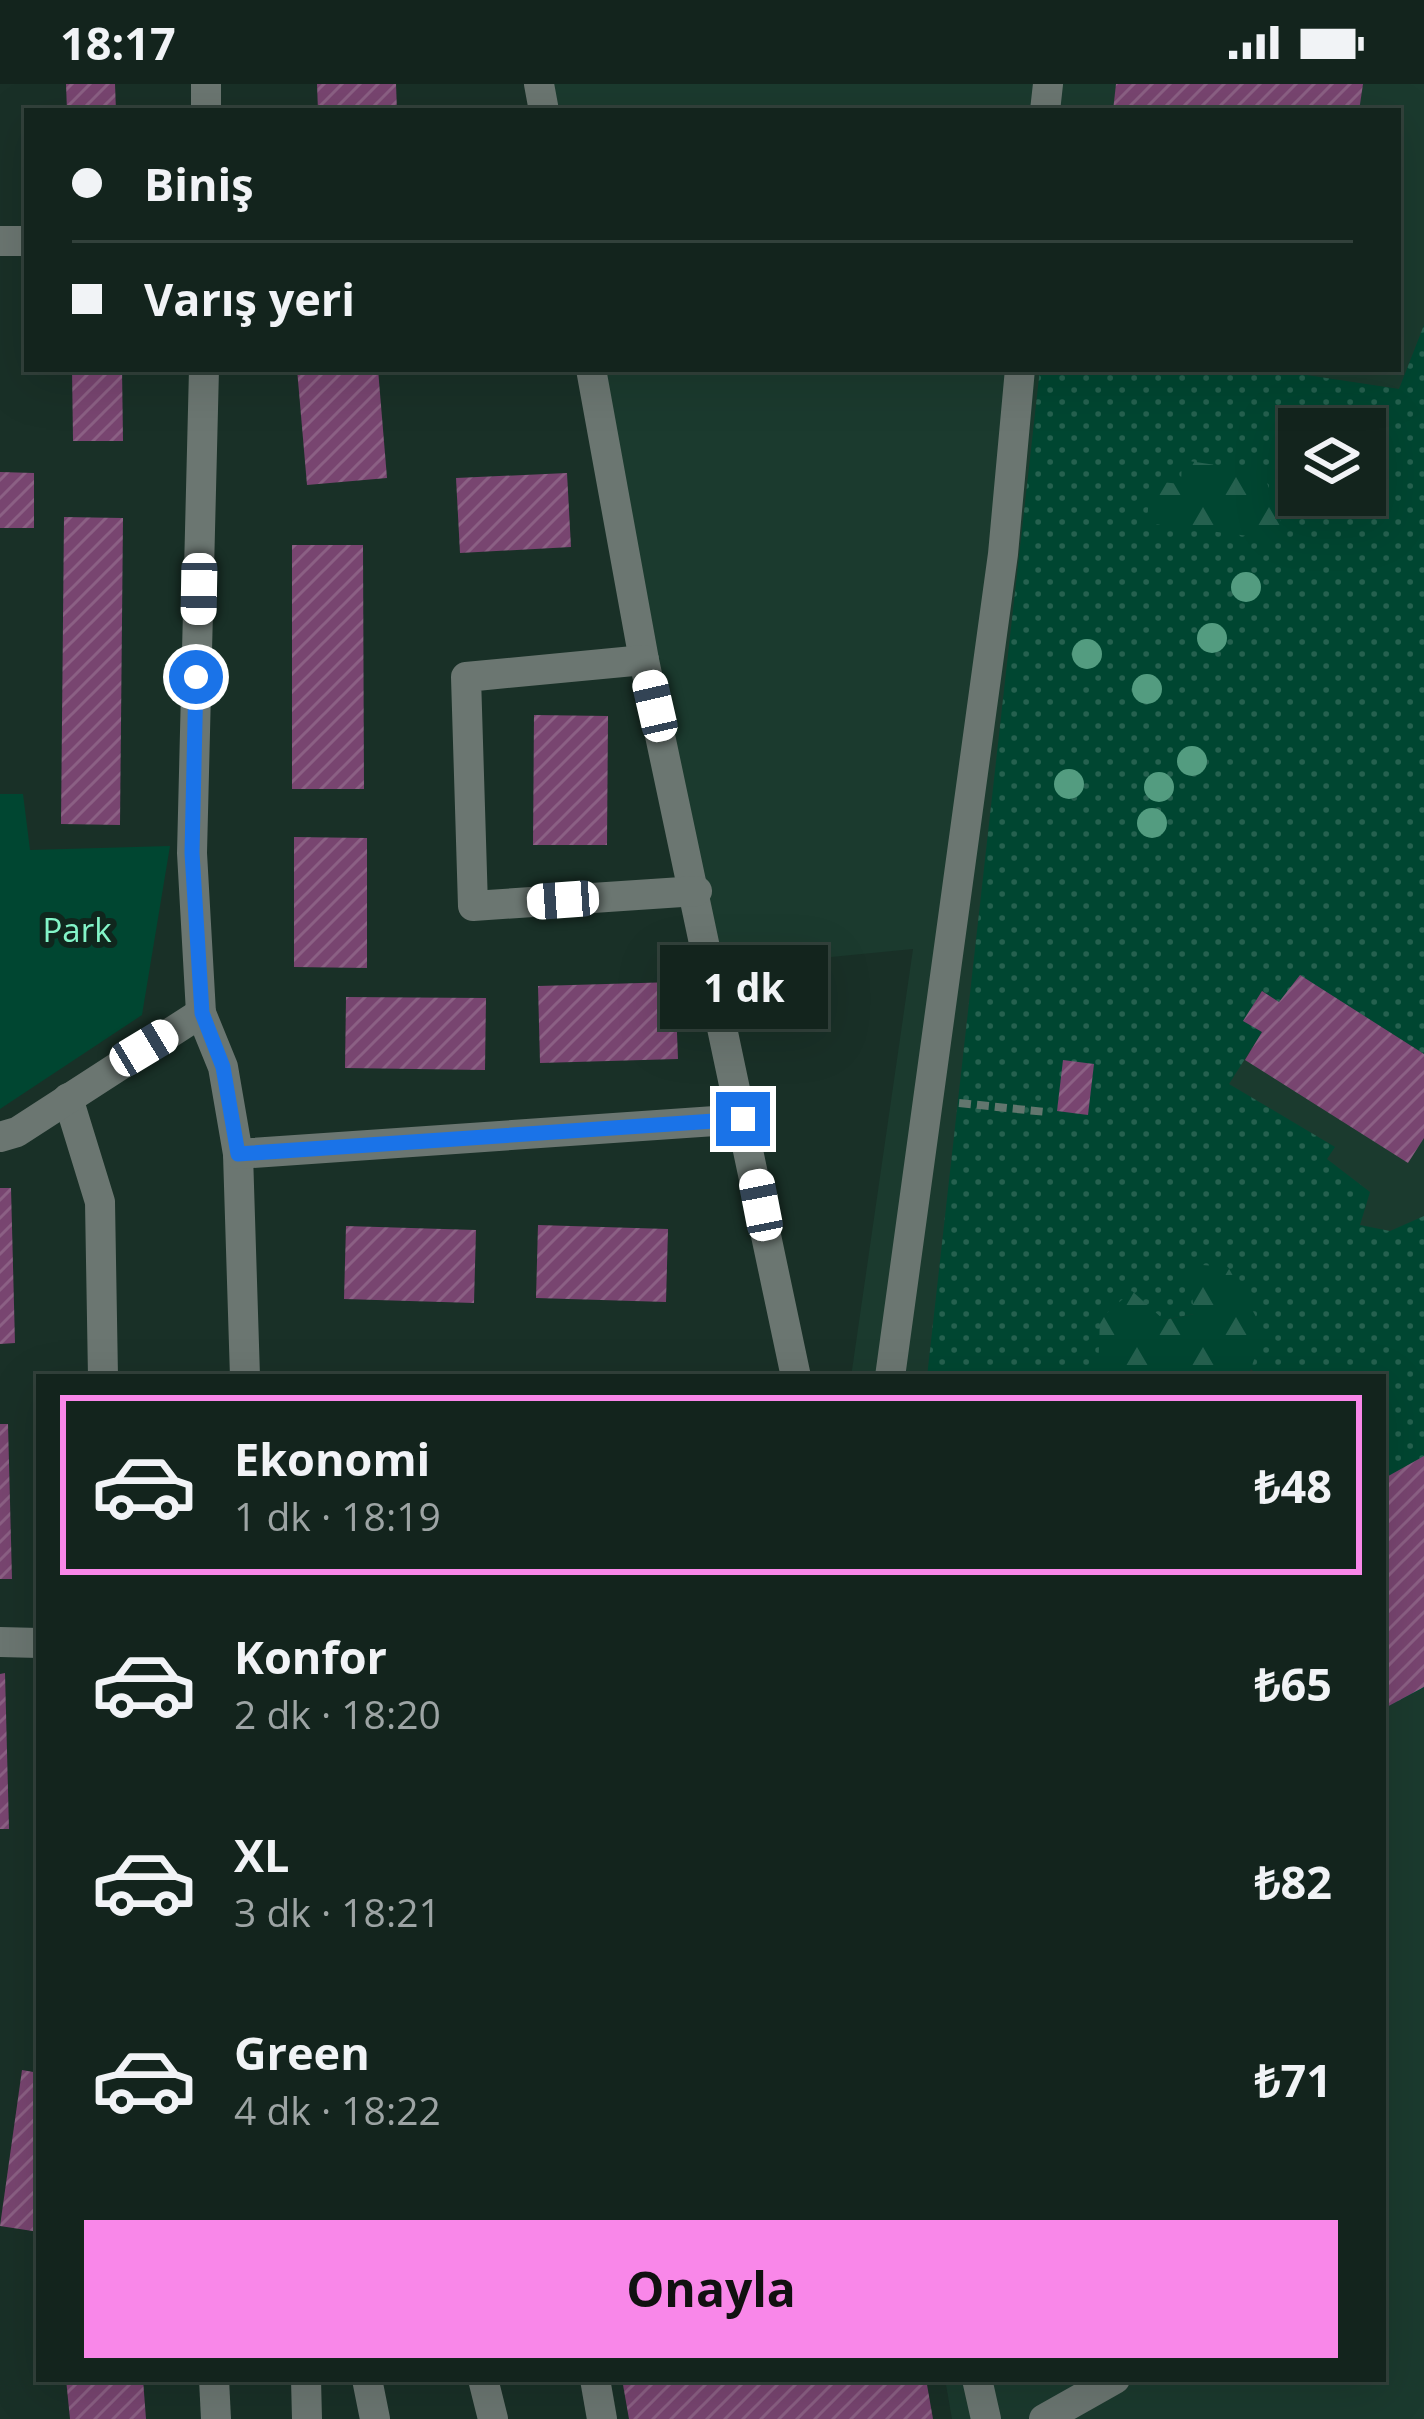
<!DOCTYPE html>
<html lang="tr">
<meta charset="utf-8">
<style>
:root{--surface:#13241d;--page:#20302a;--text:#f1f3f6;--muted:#9da4a4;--line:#32413b;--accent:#f987e9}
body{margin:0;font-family:"Open Sans",sans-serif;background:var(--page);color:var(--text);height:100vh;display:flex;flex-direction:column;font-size:45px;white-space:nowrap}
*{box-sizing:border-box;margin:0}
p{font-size:39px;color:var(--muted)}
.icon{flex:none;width:66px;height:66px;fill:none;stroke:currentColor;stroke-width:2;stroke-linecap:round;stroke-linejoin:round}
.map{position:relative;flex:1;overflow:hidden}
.drawer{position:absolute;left:36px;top:1290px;width:1350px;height:1008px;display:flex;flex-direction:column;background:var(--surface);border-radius:0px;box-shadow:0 12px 48px #0002,0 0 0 3px var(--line)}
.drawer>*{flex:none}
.hud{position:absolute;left:24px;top:24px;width:1377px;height:264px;border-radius:0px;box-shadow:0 12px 48px #0002,0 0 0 3px var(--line);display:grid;align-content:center;height:264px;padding:0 48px;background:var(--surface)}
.buttons{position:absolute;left:1278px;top:324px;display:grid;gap:24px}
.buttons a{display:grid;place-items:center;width:108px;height:108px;border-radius:0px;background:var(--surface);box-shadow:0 12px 48px #0002,0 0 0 3px var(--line);font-size:60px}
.end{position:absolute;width:54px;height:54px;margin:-27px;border:15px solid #1a73e8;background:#fff;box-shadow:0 0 0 6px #fff}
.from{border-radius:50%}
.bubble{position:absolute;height:84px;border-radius:0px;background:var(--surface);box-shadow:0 12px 48px #0002,0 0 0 3px var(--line);font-size:39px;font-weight:700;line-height:84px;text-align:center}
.car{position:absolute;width:36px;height:72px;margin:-36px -18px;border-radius:15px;box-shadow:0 0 9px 3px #0007;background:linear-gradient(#fff 24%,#345 0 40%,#fff 0 76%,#345 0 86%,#fff 0)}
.hud b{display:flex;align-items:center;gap:42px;height:114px;font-size:45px}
.hud b+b{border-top:3px solid var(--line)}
.hud i{width:30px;height:30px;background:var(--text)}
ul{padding:21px 0 0;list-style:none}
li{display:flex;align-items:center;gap:36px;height:180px;margin:0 24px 18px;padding:0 24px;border:6px solid transparent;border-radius:0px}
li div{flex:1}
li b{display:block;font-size:45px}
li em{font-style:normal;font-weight:700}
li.selected{border-color:var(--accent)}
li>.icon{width:108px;height:108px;stroke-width:1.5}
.cta{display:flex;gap:24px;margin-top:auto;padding:24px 48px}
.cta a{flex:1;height:138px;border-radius:0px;background:var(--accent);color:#111;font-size:48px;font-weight:700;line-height:138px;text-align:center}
.status{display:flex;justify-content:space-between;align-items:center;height:84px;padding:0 60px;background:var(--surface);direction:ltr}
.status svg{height:33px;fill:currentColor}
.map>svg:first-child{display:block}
.built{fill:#1b3a2e;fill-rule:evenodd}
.grass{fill:url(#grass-dots);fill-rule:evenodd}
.forest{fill:url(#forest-firs)}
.park{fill:#004631}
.building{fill:url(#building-hatch)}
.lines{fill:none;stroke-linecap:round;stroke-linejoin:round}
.path{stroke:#62766e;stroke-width:8;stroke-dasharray:12 6;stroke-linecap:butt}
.minor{stroke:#6b7671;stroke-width:30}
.tree{fill:#539c80}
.route{stroke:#1a73e8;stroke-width:15}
.labels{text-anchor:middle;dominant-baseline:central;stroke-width:12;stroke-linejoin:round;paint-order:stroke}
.park-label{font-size:33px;fill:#83f5c8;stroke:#10261d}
</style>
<div class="status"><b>18:17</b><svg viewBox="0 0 49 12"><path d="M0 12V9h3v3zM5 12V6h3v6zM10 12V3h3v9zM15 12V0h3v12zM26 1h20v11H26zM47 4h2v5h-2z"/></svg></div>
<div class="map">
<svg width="1424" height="2335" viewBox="0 0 1424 2335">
<defs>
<pattern id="grass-dots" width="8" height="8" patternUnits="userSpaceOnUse" patternTransform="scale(3)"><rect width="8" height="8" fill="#004631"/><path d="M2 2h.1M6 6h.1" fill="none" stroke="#25614f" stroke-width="1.8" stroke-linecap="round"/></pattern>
<pattern id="forest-firs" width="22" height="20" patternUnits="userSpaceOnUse" patternTransform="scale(3)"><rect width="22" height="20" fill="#004631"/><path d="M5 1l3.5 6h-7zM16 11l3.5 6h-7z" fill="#25614f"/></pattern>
<pattern id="building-hatch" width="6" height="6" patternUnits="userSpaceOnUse" patternTransform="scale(3)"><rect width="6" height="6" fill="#784570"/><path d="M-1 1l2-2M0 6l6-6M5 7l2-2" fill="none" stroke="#8b6084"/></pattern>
</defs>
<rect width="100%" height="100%" fill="#193027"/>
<path class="built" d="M 547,0 L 1424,0 L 1424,2335 L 952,2335 L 945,2295 L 1383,2295 L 1383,1293 L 851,1293 L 913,865 L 719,884 L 603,285 L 1398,285 L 1398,27 L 553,27 ZM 1299,345 L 1365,345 L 1365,411 L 1299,411 Z"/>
<path class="grass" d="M 1424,241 L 1424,970 L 1301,892 L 1279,918 L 1262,907 L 1244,937 L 1262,948 L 1229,1000 L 1335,1063 L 1327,1075 L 1370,1108 L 1360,1141 L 1390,1147 L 1424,1132 L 1424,1604 L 1383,1625 L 1383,1293 L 1248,1293 L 1253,1287 L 1194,1230 L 1164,1236 L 1098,1289 L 1105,1293 L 927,1293 L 1040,285 L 1267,285 L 1399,305 ZM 1299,345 L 1365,345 L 1365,411 L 1299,411 Z"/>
<g class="forest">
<polygon points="1182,376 1263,388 1288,457 1147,439 1150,397 1181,400"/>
<polygon points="1189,1180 1228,1183 1264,1247 1248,1293 1098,1290 1100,1235 1132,1207 1164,1236 1194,1230"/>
</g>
<polygon class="park" points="0,710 23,710 30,766 170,762 142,931 0,1025"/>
<g class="building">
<polygon points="66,0 115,0 116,27 67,27"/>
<polygon points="317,0 396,0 397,27 318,27"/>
<polygon points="1116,0 1363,0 1359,27 1113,27"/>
<polygon points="72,285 122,285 123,357 73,357"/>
<polygon points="297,285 378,285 387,394 307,401"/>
<polygon points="0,388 34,389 34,444 0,444"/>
<polygon points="567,389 571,463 460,469 456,394"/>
<polygon points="64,433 123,434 120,741 61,740"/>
<polygon points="292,461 363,461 364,705 292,705"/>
<polygon points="534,631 608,632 607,761 533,761"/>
<polygon points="294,753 367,754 367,884 294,883"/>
<polygon points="1300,891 1424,970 1424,1054 1408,1079 1245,976 1262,948 1243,937 1262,907 1279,918"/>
<polygon points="675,898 678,975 540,979 538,902"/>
<polygon points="346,913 486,914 485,986 345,984"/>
<polygon points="1063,976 1094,980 1088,1031 1057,1027"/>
<polygon points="0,1104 11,1104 15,1259 0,1260"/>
<polygon points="538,1141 668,1145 666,1218 536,1214"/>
<polygon points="346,1142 476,1146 474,1219 344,1215"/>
<polygon points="0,1340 8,1340 12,1495 0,1495"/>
<polygon points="1424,1372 1424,1603 1385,1624 1383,1395"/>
<polygon points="5,1589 9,1745 0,1745 0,1590"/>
<polygon points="22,1986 39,1989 39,2148 0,2142"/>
<polygon points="66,2295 143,2295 146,2335 70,2335"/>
<polygon points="622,2295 926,2295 933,2335 629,2335"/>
</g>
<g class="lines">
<polyline class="path" points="959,1019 1046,1028"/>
<g class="minor">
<polyline points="206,0 206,27"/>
<polyline points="539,0 544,27"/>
<polyline points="1045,27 1048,0"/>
<polyline points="0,157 27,157"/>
<polyline points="204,285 192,769 201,929 223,983 238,1070 245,1293"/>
<polyline points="591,285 644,576 796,1293"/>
<polyline points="644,576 466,593 473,822 697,807"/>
<polyline points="68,1014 100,1118 103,1293"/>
<polyline points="0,1053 17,1048 201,929"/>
<polyline points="238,1070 744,1035"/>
<polyline points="890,1293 1003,470 1020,285"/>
<polyline points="0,1558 39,1559"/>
<polyline points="214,2295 216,2335"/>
<polyline points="306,2295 307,2335"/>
<polyline points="367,2295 375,2335"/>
<polyline points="483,2295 493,2335"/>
<polyline points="595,2295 602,2335"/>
<polyline points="977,2295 986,2335"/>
<polyline points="1044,2335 1115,2295"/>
</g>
</g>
<g class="tree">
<circle cx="1246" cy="503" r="15"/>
<circle cx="1212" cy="554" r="15"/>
<circle cx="1087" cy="570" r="15"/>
<circle cx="1147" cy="605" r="15"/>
<circle cx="1192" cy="677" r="15"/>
<circle cx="1069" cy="700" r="15"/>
<circle cx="1159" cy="703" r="15"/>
<circle cx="1152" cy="739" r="15"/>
</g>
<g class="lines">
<polyline class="route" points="196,593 192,769 202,929 223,983 238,1070 743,1035"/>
</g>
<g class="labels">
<g class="park-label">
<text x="77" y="845">Park</text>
</g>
</g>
</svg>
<div class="buttons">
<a><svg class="icon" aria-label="layers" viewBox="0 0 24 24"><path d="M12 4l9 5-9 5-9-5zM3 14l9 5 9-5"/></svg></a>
</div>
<i class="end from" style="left:196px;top:593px"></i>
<i class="end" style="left:743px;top:1035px"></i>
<div class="bubble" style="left:660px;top:861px;width:168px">1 dk</div>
<i class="car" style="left:199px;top:505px;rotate:181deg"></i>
<i class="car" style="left:655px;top:622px;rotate:347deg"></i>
<i class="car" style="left:563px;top:816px;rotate:266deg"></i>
<i class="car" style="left:144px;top:964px;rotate:59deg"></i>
<i class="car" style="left:761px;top:1121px;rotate:349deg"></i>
<div class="hud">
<b><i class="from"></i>Biniş</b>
<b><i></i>Varış yeri</b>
</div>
<section class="drawer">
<ul>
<li class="selected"><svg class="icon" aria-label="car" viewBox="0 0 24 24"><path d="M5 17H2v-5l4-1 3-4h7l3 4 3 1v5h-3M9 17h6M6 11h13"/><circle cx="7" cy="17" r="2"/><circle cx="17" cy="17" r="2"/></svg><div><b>Ekonomi</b><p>1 dk · 18:19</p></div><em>₺48</em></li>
<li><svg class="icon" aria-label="car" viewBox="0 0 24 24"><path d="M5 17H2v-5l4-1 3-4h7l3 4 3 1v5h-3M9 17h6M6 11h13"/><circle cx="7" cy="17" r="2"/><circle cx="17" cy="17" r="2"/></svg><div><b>Konfor</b><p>2 dk · 18:20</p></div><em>₺65</em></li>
<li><svg class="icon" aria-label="car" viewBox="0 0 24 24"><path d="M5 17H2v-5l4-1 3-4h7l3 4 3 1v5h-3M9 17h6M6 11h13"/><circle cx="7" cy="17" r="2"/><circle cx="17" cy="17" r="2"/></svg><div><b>XL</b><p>3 dk · 18:21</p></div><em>₺82</em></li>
<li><svg class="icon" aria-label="car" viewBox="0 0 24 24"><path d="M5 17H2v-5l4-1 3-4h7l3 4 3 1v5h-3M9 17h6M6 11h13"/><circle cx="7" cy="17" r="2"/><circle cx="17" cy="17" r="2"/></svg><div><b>Green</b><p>4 dk · 18:22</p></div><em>₺71</em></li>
</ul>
<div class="cta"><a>Onayla</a></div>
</section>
</div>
